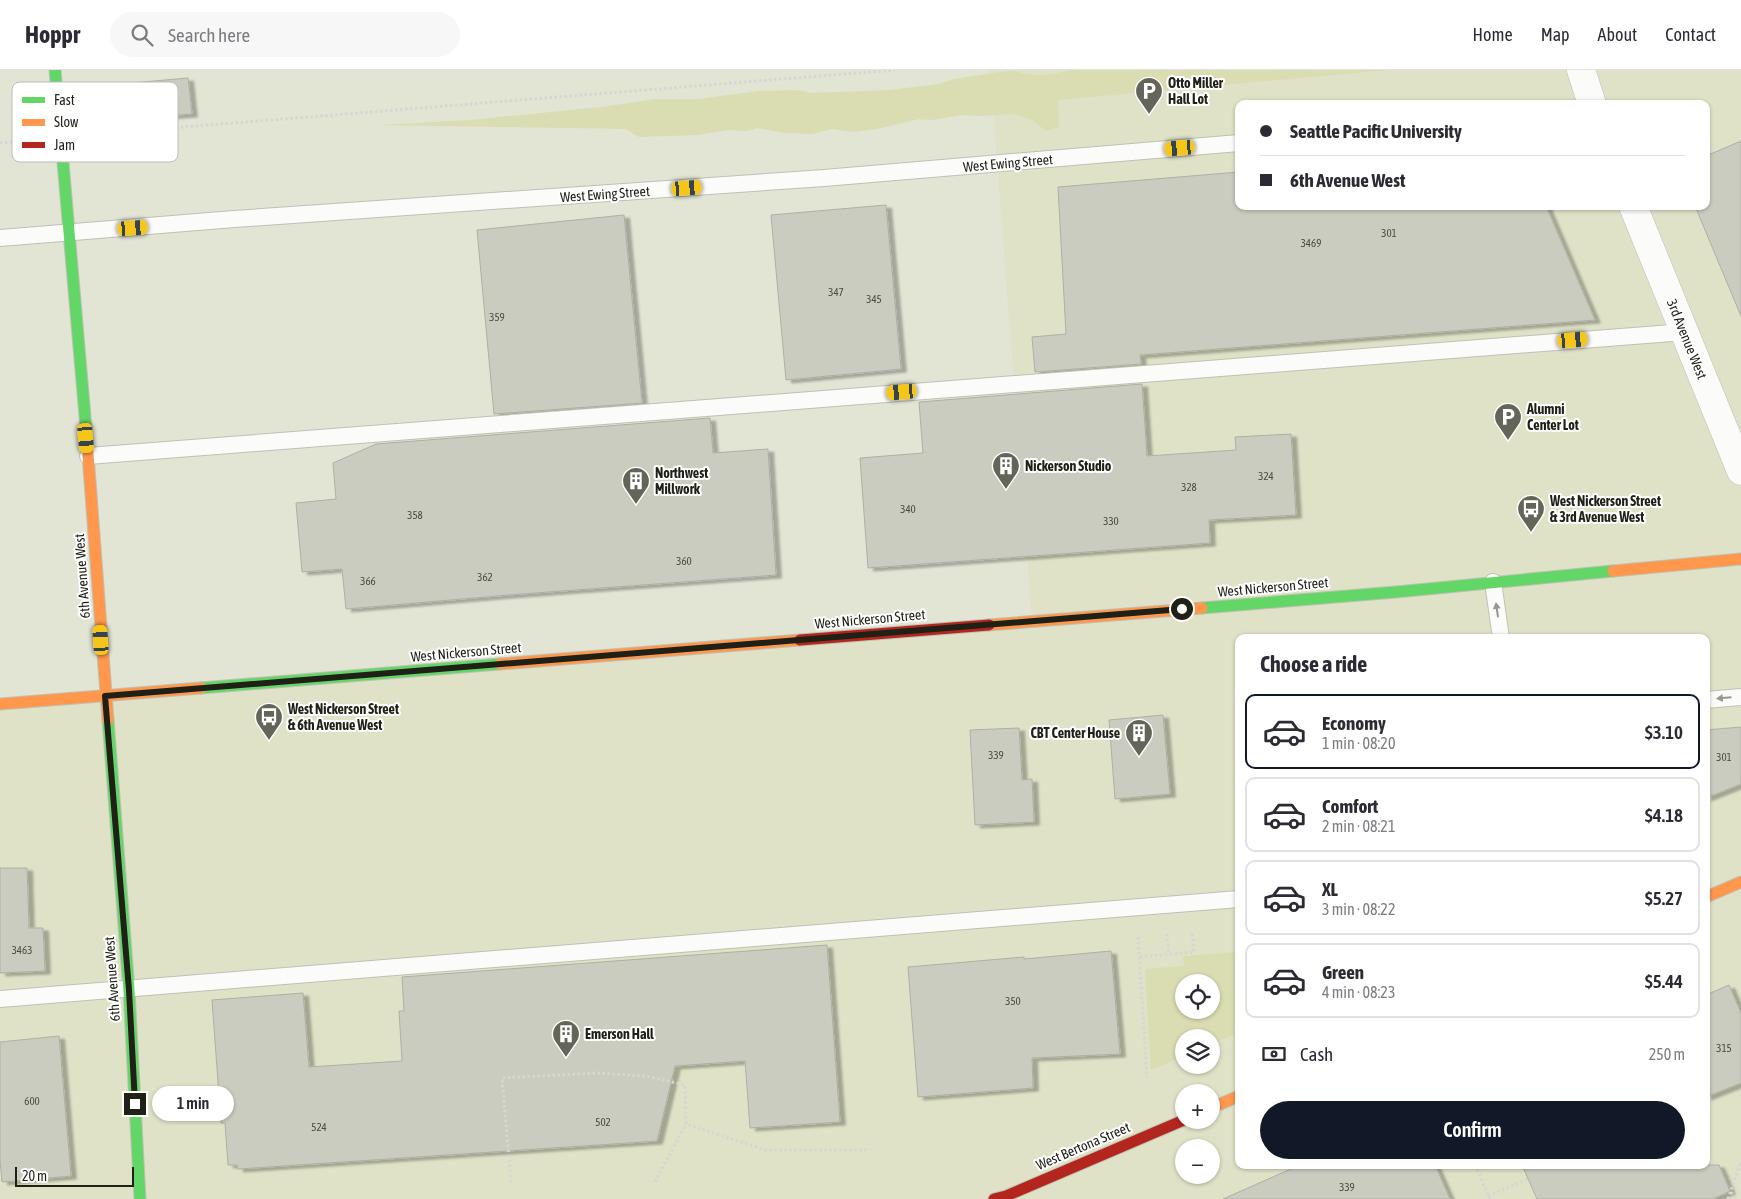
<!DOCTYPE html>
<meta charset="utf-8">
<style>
:root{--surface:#fff;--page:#f7f7f7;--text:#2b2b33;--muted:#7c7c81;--line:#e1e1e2;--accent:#111827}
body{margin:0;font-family:"Asap Condensed",sans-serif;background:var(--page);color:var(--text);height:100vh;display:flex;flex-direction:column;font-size:19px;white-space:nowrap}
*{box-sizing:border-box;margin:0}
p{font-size:16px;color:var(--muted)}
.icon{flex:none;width:28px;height:28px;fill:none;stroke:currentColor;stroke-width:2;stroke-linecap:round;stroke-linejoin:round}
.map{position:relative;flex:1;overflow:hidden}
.sheet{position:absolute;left:1235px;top:564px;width:475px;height:535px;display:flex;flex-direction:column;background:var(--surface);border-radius:10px;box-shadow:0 1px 4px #0004}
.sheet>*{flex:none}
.guide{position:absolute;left:1235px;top:30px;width:475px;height:110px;border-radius:10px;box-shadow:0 1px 4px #0004;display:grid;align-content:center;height:110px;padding:0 25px;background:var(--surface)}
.buttons{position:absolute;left:1175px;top:904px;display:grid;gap:10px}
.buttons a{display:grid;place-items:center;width:45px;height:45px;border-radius:50%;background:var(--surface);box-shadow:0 1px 4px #0004;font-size:25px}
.scale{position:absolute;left:15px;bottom:12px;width:119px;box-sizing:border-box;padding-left:5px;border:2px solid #1f2016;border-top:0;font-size:14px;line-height:18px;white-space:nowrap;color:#1f2016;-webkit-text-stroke:4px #fff;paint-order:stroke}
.end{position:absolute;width:22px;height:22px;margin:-11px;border:6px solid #1f2016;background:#fff;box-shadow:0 0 0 2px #fff}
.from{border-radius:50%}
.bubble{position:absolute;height:35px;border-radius:18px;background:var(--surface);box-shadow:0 1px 4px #0004;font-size:16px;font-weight:600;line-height:35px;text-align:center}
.car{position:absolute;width:15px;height:30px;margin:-15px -8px;border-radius:6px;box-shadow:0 0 4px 1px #0007;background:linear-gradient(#f5c518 24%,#345 0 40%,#f5c518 0 76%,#345 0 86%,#f5c518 0)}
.guide b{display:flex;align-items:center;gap:18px;height:48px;font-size:19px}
.guide b+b{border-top:1px solid var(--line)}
.guide i{width:12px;height:12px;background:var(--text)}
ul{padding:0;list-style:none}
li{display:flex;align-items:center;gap:15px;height:75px;margin:0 10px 8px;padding:0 15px;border:2px solid var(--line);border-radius:10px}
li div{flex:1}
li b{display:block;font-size:19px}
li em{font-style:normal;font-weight:600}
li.current{border-color:var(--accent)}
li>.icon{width:45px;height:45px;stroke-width:1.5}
h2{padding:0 25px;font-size:22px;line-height:60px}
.pay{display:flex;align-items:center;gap:12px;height:55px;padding:0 25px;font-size:19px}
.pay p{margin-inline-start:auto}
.action{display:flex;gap:10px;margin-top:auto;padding:10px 25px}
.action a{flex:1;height:58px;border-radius:30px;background:var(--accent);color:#fff;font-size:20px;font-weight:600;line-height:58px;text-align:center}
header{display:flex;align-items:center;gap:30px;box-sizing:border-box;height:70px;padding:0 25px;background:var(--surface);border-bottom:1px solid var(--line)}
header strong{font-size:24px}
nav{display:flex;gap:28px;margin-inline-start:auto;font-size:18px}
.search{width:350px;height:45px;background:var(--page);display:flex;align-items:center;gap:12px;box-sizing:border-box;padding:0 18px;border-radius:28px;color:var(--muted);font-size:19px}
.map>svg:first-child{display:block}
.built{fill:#e0e2c7;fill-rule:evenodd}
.green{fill:#daddb2;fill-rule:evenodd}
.building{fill:#caccbf;stroke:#aeb0a3;filter:url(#shadow)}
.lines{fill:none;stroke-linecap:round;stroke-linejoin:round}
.lane-casing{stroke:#bfc1b5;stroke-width:18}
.street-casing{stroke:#bfc1b5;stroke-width:29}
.fast-casing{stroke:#bfc1b5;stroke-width:13}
.slow-casing{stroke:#bfc1b5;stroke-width:13}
.jam-casing{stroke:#bfc1b5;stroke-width:13}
.path{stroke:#d6d6d2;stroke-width:3;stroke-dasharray:2.5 2.5;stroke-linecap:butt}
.lane{stroke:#fbfbf9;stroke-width:16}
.street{stroke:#fbfbf9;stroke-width:28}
.fast{stroke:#63d668;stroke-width:11}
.slow{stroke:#ff974d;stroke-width:11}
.jam{stroke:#b3261e;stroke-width:11}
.oneway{fill:#989893}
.route{stroke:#1f2016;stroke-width:6}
.labels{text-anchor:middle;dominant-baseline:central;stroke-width:4;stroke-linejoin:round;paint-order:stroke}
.number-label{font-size:11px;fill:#4b4c41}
.poi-label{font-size:14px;font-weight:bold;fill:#1f2016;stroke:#fff;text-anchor:start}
.street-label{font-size:14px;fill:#1f2016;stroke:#fff}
.key{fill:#fff;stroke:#bcbcb9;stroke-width:1}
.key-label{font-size:14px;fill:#1f2016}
</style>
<header>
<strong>Hoppr</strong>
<div class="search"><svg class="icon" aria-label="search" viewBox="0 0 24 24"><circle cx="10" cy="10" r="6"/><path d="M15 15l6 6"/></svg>Search here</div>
<nav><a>Home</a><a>Map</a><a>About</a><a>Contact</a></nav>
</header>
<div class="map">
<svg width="1741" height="1129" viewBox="0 0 1741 1129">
<defs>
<filter id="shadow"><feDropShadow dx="5.5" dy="3" stdDeviation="1" flood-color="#0004"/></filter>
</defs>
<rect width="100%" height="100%" fill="#e2e4d4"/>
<path class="built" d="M 990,0 L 1741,0 L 1741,1129 L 0,1129 L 0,634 L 1032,551 ZM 1239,34 L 1706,34 L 1706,136 L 1239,136 ZM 1239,568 L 1706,568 L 1706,1095 L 1239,1095 ZM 1184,912 L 1211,912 L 1211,940 L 1184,940 ZM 1184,968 L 1211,968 L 1211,995 L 1184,995 ZM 1184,1022 L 1211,1022 L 1211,1050 L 1184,1050 ZM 1184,1078 L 1211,1078 L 1211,1105 L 1184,1105 Z"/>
<g class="green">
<path d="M 1014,0 C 1031,8 1053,5 1071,0 L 1389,0 L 1058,30 L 1059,57 L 1046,61 L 1032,50 L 1015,44 L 979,46 L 962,45 L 933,50 L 919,49 L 877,59 L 854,62 L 832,59 L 811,64 L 785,63 L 757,58 L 747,61 L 728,60 L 698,65 L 639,67 L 626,59 L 377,55 L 471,50 L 601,37 L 656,29 L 698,29 L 759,21 L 798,20 L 810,23 L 890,20 L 939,14 L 954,9 Z"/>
<path d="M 1239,882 L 1239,963 L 1211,974 L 1211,968 L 1184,968 L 1184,986 L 1151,1000 L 1145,899 L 1184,896 L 1183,886 ZM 1184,912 L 1211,912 L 1211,940 L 1184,940 Z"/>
</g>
<g class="building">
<polygon points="188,8 192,44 120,49 120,14"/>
<polygon points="1741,71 1741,246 1695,136 1706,136 1706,86"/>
<polygon points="1239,102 1239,136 1546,136 1595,250 1140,285 1141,294 1035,302 1032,267 1066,264 1058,117"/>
<polygon points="886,135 901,299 786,310 771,145"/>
<polygon points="624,145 642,333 494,344 477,160"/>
<polygon points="1142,314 1147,386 1236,380 1235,367 1291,364 1296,445 1209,450 1210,473 868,498 860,388 923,383 919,332"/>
<polygon points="710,348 713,383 768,379 776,505 508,525 346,539 342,499 302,502 296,433 336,429 333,393 376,374"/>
<polygon points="1163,645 1170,724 1115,729 1109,650"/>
<polygon points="1741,657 1741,714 1706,728 1706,660"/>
<polygon points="1019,658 1022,710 1032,709 1034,752 975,755 970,660"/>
<polygon points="0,798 27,798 29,858 43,858 45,901 0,903"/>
<polygon points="827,875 840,1052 750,1058 745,991 675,996 657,1071 238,1099 237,1095 228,1095 225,1053 221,1053 212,930 303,923 309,997 402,991 399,941 404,941 402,907"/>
<polygon points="1111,881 1120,984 1032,988 1033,1018 918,1027 908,897 1024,887 1024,889"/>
<polygon points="1729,915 1741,943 1741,1013 1706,1027 1706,925"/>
<polygon points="59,966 71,1106 2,1112 0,1090 0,972"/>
<polygon points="1300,1095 1435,1095 1450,1129 1223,1129"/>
<polygon points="1522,1095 1719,1095 1730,1121 1713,1129 1537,1129"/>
</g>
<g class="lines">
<defs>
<g id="lane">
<polyline points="0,168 234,149 824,108 1239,73"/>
<polyline points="88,386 1685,262"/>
<polyline points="1493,512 1501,568"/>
<polyline points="1706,630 1741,627"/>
<polyline points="0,929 1239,829"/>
</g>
<g id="street">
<polyline points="1581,0 1592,34"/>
<polyline points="1633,136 1741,401"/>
</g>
<g id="fast">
<polyline points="55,0 86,358"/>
<polyline points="1202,538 1396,522 1613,501"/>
<polyline points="201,618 500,594"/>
<polyline points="108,650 129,920 140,1129"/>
</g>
<g id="slow">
<polyline points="86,358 108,650"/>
<polyline points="1613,501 1741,489"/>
<polyline points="989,555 1202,538"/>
<polyline points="500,594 800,570"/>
<polyline points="0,634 201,618"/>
<polyline points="1706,827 1741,812"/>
<polyline points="1211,1038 1239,1026"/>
</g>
<g id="jam">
<polyline points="800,570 989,555"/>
<polyline points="994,1129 1006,1126 1184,1050"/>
</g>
</defs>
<use href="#lane" class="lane-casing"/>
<use href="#street" class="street-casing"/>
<use href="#fast" class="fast-casing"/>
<use href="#slow" class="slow-casing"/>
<use href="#jam" class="jam-casing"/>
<g class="path">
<polyline points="96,64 895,0"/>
<polyline points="0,73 27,70"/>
<polyline points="1167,864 1169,884"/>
<polyline points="1138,867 1147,1008"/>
<polyline points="1140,887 1194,882 1192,862"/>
<polyline points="1475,1095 1490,1129"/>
<polyline points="511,1112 502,1008 596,1003 646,1006 685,1015 686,1054 765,1080 867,1080"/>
<polyline points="655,1112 686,1054"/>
<polyline points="1731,1122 1736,1129"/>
<polyline points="1488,1126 1528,1109"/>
<polyline points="1728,1129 1741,1091"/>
</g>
<use href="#lane" class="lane"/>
<use href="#street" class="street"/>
<use href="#fast" class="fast"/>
<use href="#slow" class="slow"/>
<use href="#jam" class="jam"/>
</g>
<defs><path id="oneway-solid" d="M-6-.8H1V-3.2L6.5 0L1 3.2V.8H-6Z" transform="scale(1.25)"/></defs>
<g class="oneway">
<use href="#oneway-solid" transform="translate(1497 540) rotate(-98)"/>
<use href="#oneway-solid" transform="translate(1724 628) rotate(175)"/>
</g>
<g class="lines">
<polyline class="route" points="135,1034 129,920 105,626 1182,539"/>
</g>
<defs>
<symbol id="parking-pin" viewBox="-11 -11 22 30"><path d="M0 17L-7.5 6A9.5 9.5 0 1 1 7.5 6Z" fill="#636558" stroke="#fff"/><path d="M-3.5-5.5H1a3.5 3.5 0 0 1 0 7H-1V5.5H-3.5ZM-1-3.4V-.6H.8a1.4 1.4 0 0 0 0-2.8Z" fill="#fff"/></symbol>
<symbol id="building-pin" viewBox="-11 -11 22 30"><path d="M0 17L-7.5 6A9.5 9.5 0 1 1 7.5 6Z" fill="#636558" stroke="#fff"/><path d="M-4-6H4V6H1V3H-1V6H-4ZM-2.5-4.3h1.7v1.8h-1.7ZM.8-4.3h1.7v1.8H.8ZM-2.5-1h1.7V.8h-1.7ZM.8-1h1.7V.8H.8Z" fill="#fff"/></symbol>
<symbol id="bus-pin" viewBox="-11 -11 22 30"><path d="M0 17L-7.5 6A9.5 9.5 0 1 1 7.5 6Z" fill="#636558" stroke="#fff"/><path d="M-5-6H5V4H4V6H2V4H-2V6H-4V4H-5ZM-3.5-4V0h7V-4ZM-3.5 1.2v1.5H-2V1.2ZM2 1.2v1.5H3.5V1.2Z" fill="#fff"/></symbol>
</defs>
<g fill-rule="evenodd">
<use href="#parking-pin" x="1133" y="5" width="32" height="43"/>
<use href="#parking-pin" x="1492" y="331" width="32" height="43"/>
<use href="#building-pin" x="990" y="380" width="32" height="43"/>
<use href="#building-pin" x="620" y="395" width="32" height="43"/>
<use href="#bus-pin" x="1515" y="423" width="32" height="43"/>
<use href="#bus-pin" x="253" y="631" width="32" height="43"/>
<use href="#building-pin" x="1123" y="647" width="32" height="43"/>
<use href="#building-pin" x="550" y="948" width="32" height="43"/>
</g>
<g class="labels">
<g class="number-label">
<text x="1389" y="163">301</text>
<text x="1311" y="173">3469</text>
<text x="836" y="222">347</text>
<text x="874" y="229">345</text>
<text x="497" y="247">359</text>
<text x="1266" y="406">324</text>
<text x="1189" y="417">328</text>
<text x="908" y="439">340</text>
<text x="415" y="445">358</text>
<text x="1111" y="451">330</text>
<text x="684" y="491">360</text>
<text x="485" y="507">362</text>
<text x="368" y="511">366</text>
<text x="996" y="685">339</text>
<text x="1724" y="687">301</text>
<text x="22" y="880">3463</text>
<text x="1013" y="931">350</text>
<text x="1724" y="978">315</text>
<text x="32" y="1031">600</text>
<text x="603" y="1052">502</text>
<text x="319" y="1057">524</text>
<text x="1347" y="1117">339</text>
</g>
<g class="poi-label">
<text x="1168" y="13">Otto Miller<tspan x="1168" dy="16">Hall Lot</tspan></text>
<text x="1527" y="339">Alumni<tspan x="1527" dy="16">Center Lot</tspan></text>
<text x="1025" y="396">Nickerson Studio</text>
<text x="655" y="403">Northwest<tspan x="655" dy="16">Millwork</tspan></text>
<text x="1550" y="431">West Nickerson Street<tspan x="1550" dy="16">&amp; 3rd Avenue West</tspan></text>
<text x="288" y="639">West Nickerson Street<tspan x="288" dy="16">&amp; 6th Avenue West</tspan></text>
<text x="1120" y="663" text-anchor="end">CBT Center House</text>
<text x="585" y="964">Emerson Hall</text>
</g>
<g class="street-label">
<text transform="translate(1008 93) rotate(-5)">West Ewing Street</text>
<text transform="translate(605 124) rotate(-4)">West Ewing Street</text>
<text transform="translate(1687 269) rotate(68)">3rd Avenue West</text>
<text transform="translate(82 506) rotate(-94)">6th Avenue West</text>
<text transform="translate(1273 517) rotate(-5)">West Nickerson Street</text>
<text transform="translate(870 549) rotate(-5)">West Nickerson Street</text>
<text transform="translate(466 582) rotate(-5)">West Nickerson Street</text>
<text transform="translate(112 909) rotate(-94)">6th Avenue West</text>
<text transform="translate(1083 1076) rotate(-23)">West Bertona Street</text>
</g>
</g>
<rect x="12" y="12" width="166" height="80" rx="8" class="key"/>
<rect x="22" y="27" width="23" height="6" fill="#63d668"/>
<rect x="22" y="49" width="23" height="7" fill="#ff974d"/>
<rect x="22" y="72" width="23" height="6" fill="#b3261e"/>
<g class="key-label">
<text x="54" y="35">Fast</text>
<text x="54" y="57">Slow</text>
<text x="54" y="80">Jam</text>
</g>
</svg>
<div class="buttons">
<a><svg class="icon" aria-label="locate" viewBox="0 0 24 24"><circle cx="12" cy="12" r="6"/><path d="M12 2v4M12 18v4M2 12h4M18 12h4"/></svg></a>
<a><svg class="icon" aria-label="layers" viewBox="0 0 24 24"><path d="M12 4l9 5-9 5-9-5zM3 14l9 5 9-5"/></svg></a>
<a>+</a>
<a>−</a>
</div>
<div class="scale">20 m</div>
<i class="end from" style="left:1182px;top:539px"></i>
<i class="end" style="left:135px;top:1034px"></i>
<div class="bubble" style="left:152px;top:1016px;width:82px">1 min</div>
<i class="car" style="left:1180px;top:78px;rotate:265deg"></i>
<i class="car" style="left:687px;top:118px;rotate:86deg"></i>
<i class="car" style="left:133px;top:158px;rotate:86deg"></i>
<i class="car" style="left:1573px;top:270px;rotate:85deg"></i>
<i class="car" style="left:902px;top:322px;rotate:265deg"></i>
<i class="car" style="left:86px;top:368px;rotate:175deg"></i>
<i class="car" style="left:101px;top:570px;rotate:356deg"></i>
<div class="guide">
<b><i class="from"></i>Seattle Pacific University</b>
<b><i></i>6th Avenue West</b>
</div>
<section class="sheet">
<h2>Choose a ride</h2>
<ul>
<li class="current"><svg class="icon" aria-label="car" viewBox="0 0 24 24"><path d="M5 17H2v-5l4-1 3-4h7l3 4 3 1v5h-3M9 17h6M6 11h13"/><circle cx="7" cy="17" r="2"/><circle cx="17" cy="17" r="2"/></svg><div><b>Economy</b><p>1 min · 08:20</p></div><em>$3.10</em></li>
<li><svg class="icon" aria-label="car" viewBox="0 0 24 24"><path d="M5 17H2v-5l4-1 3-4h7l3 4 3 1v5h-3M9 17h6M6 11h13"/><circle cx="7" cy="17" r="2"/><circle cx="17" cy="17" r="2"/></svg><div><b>Comfort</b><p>2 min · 08:21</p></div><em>$4.18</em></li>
<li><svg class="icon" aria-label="car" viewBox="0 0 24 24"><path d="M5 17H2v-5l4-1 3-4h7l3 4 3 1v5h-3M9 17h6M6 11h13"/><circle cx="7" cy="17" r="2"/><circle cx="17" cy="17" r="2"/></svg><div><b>XL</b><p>3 min · 08:22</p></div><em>$5.27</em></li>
<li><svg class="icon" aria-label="car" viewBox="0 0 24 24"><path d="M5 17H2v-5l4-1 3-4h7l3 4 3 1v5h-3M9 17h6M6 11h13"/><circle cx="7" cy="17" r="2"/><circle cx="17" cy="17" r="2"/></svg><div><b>Green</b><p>4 min · 08:23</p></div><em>$5.44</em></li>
</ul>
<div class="pay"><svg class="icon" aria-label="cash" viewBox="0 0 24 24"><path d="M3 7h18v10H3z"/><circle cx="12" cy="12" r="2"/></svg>Cash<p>250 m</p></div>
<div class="action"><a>Confirm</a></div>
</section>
</div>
